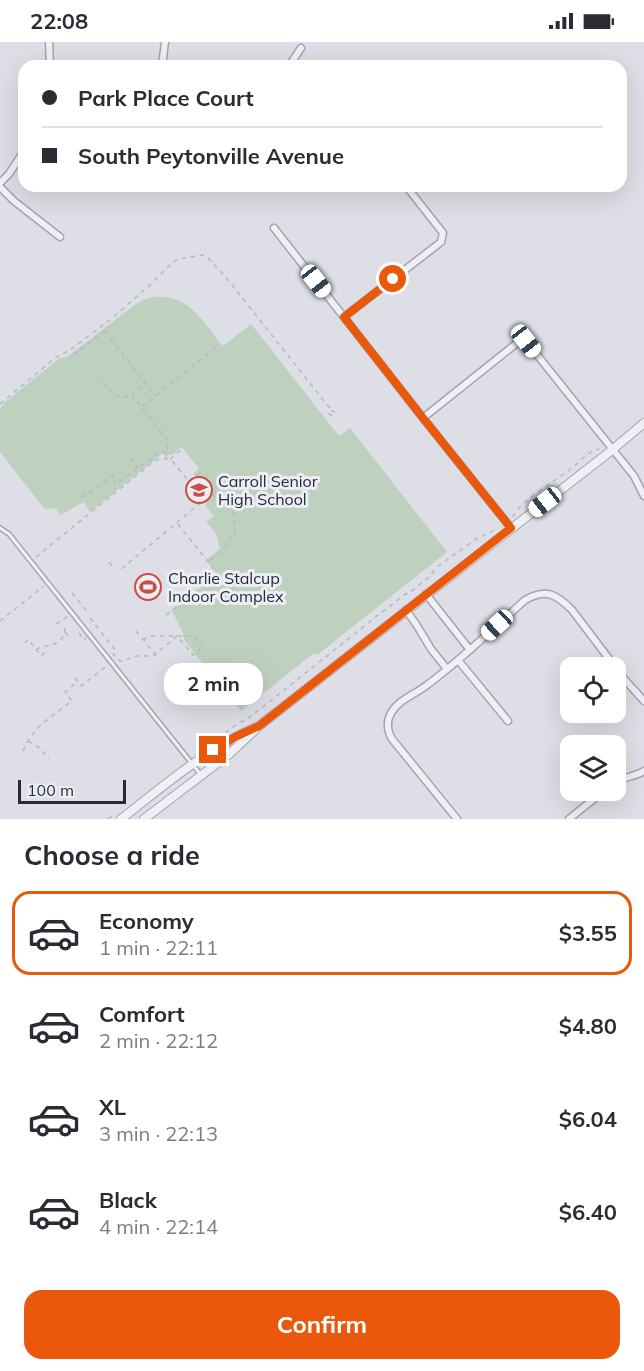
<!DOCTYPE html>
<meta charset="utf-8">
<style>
:root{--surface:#fff;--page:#f7f7f7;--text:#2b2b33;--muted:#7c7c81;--line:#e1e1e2;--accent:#ea580c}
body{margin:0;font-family:Mulish,sans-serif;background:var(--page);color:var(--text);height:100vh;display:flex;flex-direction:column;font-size:22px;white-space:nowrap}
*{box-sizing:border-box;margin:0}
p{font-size:20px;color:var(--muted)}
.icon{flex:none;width:33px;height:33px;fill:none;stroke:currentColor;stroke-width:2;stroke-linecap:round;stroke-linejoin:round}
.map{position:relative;height:777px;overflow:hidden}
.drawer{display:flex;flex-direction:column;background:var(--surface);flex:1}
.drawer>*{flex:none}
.top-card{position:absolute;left:18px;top:18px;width:609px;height:132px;border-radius:18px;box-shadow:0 6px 24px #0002;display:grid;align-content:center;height:132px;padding:0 24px;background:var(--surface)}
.controls{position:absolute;left:560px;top:615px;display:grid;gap:12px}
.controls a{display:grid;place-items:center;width:66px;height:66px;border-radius:12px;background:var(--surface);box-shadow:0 6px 24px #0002;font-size:30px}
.scale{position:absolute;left:18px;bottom:15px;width:108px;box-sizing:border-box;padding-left:6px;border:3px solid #272a3c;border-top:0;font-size:16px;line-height:21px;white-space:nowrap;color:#272a3c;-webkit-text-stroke:4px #eceef4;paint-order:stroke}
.end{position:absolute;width:27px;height:27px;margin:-14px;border:8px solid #ea580c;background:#fff;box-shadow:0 0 0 3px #fff}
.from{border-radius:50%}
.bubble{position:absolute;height:42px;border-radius:18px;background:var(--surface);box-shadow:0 6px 24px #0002;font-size:20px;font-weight:700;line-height:42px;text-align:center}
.car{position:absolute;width:18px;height:36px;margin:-18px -9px;border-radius:8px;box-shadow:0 0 4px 2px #0007;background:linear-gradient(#fff 24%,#345 0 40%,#fff 0 76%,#345 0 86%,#fff 0)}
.top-card b{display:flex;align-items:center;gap:21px;height:57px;font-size:22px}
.top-card b+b{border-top:2px solid var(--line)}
.top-card i{width:15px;height:15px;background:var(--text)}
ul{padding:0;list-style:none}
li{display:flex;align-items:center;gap:18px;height:84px;margin:0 12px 9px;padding:0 12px;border:3px solid transparent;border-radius:18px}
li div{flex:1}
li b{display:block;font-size:22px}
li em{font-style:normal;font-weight:700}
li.active{border-color:var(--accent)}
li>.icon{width:54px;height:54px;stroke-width:1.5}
h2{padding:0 24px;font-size:27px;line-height:72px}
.cta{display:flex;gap:12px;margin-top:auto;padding:12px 24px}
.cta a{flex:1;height:69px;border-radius:18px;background:var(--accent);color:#fff;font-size:24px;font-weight:700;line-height:69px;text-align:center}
.status{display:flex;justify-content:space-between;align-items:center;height:42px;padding:0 30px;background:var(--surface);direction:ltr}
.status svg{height:16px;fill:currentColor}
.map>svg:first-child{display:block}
.green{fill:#bed0be}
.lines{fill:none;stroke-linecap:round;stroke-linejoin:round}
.service-casing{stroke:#a3a4b0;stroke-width:6}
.minor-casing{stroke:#a3a4b0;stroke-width:9}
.tertiary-casing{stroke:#a3a4b0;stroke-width:10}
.path{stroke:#b7b9c1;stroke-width:1.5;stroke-dasharray:4.5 4.5;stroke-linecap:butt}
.service{stroke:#eff0f5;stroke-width:3}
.minor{stroke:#eff0f5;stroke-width:6}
.tertiary{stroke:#eff0f5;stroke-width:8}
.route{stroke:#ea580c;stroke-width:8}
.labels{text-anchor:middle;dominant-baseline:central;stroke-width:6;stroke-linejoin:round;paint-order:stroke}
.poi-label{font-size:16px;fill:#272a3c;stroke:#eceef4;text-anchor:start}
</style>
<div class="status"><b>22:08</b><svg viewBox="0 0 49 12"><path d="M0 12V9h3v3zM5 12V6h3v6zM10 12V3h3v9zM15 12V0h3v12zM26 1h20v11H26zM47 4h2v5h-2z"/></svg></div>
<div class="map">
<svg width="644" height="777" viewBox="0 0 644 777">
<rect width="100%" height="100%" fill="#dddee6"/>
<path class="green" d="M 153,255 C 189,251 203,280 223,304 L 251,282 L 339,394 L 350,386 L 447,510 L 317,613 L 314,611 L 241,669 L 184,598 L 183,591 L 172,569 L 217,532 L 206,518 L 220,507 L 217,493 L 206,480 L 214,474 L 206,464 L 206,461 L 210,457 L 209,455 L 212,453 L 201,436 L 198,437 L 193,432 L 199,427 L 182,405 L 172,413 L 162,412 L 90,470 L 84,460 L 60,473 L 56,466 L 47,467 L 43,465 L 0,410 L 0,367 L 5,360 L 60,316 L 67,315 L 136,262 L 143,258 Z"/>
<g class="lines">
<defs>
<polyline id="service" points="0,486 9,492 201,733"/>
<g id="minor">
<polyline points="49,0 50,24"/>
<polyline points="162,24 165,0"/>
<polyline points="289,24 301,6"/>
<polyline points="0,141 9,132 24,109"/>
<polyline points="0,145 14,159 60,195"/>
<polyline points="274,186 423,376 511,486"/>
<polyline points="344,275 441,200 443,191 406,144"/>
<polyline points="423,376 522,297 526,299 634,434 644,454"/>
<polyline points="426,552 470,608"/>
<polyline points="406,568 416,582 431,607 447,627"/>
<polyline points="458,618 508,679"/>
<path d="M 615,740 C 625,735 636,734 644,729"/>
<path d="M 457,777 L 392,697 C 387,688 386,680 391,671 C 398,658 416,652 427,643 C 462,617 493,587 525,558 C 546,546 556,552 572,568 L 625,638 L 644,659"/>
<polyline points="569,777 605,748"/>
</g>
<g id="tertiary">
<path d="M 121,777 C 165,743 207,706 259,684 L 612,408 L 644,381"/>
<polyline points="144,777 228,713 255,688"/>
</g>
</defs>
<use href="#service" class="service-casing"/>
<use href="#minor" class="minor-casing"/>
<use href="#tertiary" class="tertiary-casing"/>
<g class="path">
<polyline points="105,289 155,354"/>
<polyline points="73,313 110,285"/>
<polyline points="102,341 116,354 128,355 131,352 168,399 166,416"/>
<polyline points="132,352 145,342"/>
<polyline points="0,362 55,316 70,308 110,278 151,242 173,220 178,217 203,213 208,216 229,239 332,369"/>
<polyline points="142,365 219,303"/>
<polygon points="331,369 333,369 335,371 333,374 329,372"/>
<polyline points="132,416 131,417 138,426"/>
<polyline points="170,417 182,407"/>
<polyline points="190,439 200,431 234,472 235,489 225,506 209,519"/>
<polyline points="81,455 97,446 113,433 115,443 161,409 166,410"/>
<polyline points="205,458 207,459 215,452"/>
<path d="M 513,475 C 520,458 557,438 572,426 C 581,419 588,409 599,407"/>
<path d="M 36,515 L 153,420 C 160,416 166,415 173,420 L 204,458 L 120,528"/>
<polyline points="109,520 114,527"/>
<polyline points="72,551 86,568 88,573"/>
<polyline points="166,573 218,532 177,481"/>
<polyline points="90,576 116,609 113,612 120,619 124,619 136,614 153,614 177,594 193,613 205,603"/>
<polyline points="0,579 44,544"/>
<polyline points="56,582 68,574"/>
<polyline points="136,589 140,594"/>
<polyline points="65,590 69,594"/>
<polyline points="79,591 84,598 86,596"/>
<polyline points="142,596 158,616"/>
<polyline points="143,598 149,594 194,594 202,604"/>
<polyline points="25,601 28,597 41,614 46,610 47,611"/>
<path d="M 36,608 C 48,600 63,607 65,586"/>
<polyline points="75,636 81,644 104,626 105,621"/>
<polyline points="218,696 237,682 247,677 264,664 377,574 404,553 413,548 429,535 437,525 476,497 498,486"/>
<polyline points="28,699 40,706 49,717"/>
<path d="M 23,709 C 32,686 53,673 72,659 L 65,650 L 78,639"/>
<polyline points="108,777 115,772"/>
</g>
<use href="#service" class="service"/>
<use href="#minor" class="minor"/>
<use href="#tertiary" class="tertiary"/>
</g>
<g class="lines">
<polyline class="route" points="213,708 235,695 259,684 511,486 423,376 344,275 393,237"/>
</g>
<defs>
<symbol id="school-ring" viewBox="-11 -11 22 22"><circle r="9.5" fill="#eceef4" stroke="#ca4f43" stroke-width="1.5"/><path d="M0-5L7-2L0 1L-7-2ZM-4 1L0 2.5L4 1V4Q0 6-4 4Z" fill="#ca4f43"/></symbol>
<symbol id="stadium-ring" viewBox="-11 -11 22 22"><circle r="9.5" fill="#eceef4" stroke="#ca4f43" stroke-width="1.5"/><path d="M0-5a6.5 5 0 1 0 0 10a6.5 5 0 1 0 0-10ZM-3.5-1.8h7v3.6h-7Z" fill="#ca4f43"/></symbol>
</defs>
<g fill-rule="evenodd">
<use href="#school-ring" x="184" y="433" width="30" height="30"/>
<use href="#stadium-ring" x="133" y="530" width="30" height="30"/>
</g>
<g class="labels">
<g class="poi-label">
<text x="218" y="439">Carroll Senior<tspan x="218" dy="18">High School</tspan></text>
<text x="168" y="536">Charlie Stalcup<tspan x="168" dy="18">Indoor Complex</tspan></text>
</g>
</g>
</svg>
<div class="controls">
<a><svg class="icon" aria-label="locate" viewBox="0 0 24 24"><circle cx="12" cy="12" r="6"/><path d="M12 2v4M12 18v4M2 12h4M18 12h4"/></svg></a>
<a><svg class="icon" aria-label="layers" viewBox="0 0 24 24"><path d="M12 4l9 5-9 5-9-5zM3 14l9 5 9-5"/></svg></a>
</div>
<div class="scale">100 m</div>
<i class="end from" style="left:393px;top:237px"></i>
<i class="end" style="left:213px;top:708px"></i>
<div class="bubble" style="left:164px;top:621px;width:99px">2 min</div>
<i class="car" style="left:316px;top:239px;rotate:142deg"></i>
<i class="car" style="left:526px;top:299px;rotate:142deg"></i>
<i class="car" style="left:545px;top:460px;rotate:232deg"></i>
<i class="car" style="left:497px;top:583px;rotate:227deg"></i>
<div class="top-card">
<b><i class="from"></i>Park Place Court</b>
<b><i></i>South Peytonville Avenue</b>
</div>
</div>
<section class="drawer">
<h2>Choose a ride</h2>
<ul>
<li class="active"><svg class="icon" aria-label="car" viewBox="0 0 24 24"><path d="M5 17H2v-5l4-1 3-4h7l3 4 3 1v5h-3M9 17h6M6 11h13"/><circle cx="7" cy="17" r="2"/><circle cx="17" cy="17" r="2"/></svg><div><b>Economy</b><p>1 min · 22:11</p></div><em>$3.55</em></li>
<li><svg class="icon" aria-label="car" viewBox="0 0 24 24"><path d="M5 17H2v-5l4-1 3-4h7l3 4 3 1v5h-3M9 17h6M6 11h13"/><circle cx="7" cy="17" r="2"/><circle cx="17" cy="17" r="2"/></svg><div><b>Comfort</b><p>2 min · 22:12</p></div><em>$4.80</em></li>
<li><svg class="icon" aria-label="car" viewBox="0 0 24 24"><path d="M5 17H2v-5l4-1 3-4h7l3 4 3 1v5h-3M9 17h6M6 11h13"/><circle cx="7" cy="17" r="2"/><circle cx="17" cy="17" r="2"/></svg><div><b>XL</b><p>3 min · 22:13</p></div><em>$6.04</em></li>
<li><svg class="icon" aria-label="car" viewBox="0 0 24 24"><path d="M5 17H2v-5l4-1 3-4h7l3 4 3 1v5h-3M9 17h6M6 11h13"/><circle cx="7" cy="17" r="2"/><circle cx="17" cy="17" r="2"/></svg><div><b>Black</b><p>4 min · 22:14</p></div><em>$6.40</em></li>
</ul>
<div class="cta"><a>Confirm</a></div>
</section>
